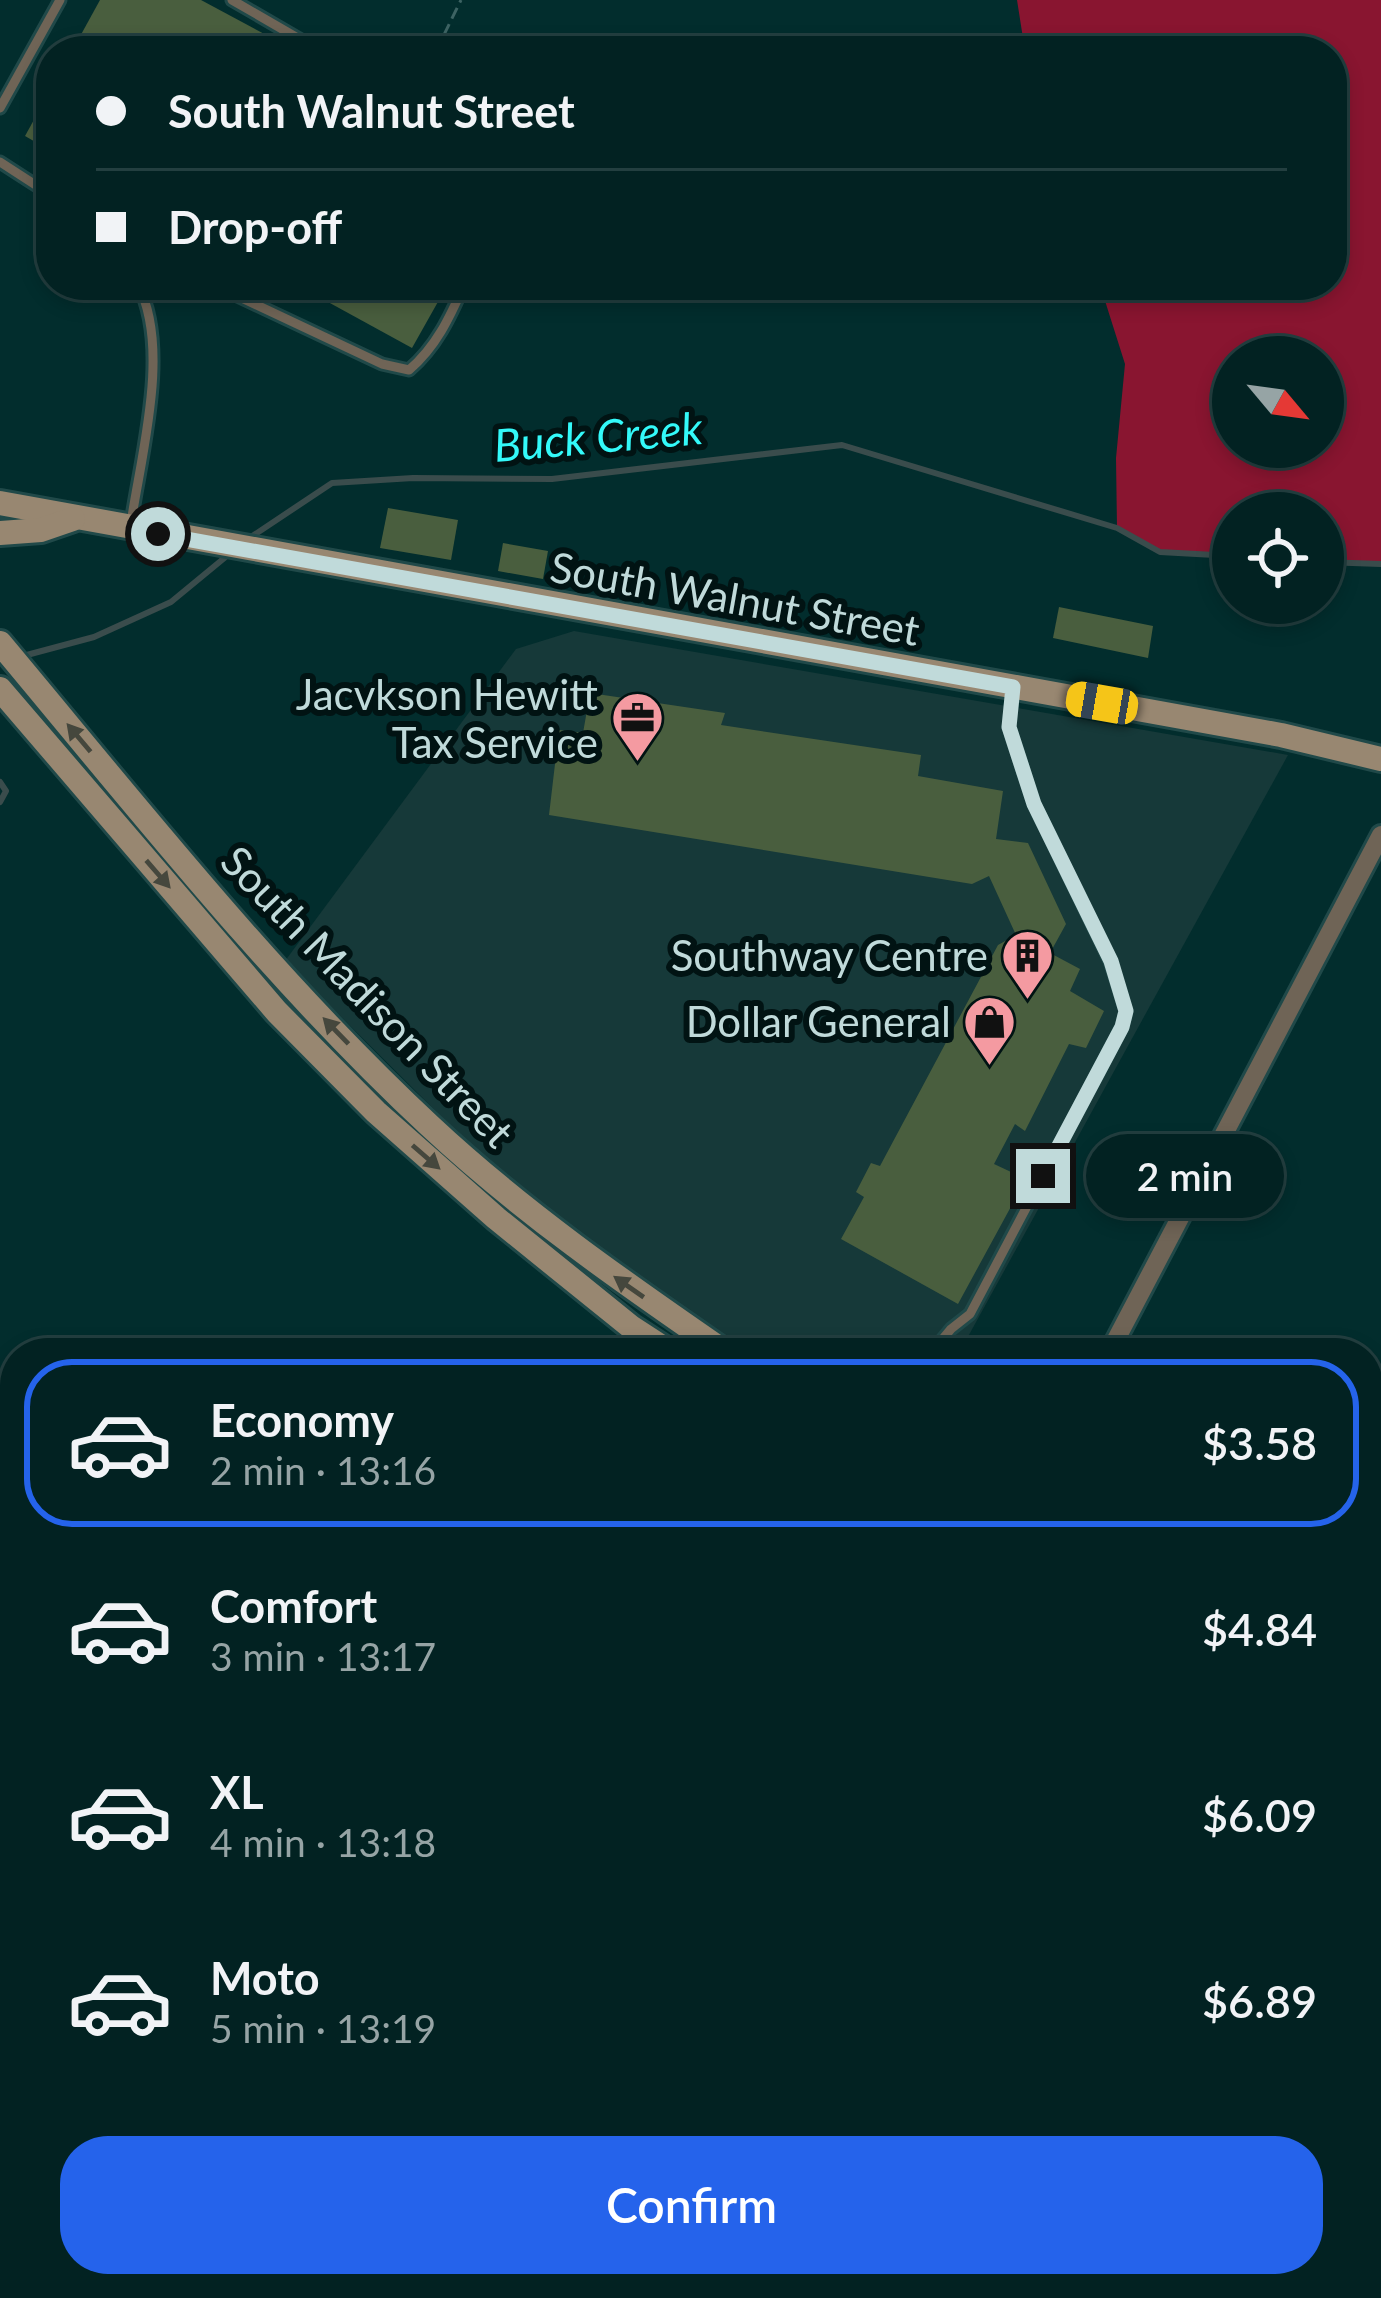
<!DOCTYPE html>
<meta charset="utf-8">
<style>
:root{--surface:#022222;--page:#0c2a2a;--text:#f1f3f6;--muted:#96a4a5;--line:#233f40;--accent:#2563eb}
body{margin:0;font-family:Lato,sans-serif;background:var(--page);color:var(--text);height:100vh;display:flex;flex-direction:column;font-size:45px;white-space:nowrap}
*{box-sizing:border-box;margin:0}
p{font-size:39px;color:var(--muted)}
.icon{flex:none;width:66px;height:66px;fill:none;stroke:currentColor;stroke-width:2;stroke-linecap:round;stroke-linejoin:round}
.map{position:relative;flex:1;overflow:hidden}
.sheet{position:absolute;left:0px;top:1338px;width:1383px;height:960px;display:flex;flex-direction:column;background:var(--surface);border-radius:48px 48px 0 0;box-shadow:0 6px 18px #0003,0 0 0 3px var(--line)}
.sheet>*{flex:none}
.banner{position:absolute;left:36px;top:36px;width:1311px;height:264px;border-radius:48px;box-shadow:0 6px 18px #0003,0 0 0 3px var(--line);display:grid;align-content:center;height:264px;padding:0 60px;background:var(--surface)}
.needle{width:78px;rotate:119deg}
.tools{position:absolute;left:1212px;top:336px;display:grid;gap:24px}
.tools a{display:grid;place-items:center;width:132px;height:132px;border-radius:50%;background:var(--surface);box-shadow:0 6px 18px #0003,0 0 0 3px var(--line);font-size:60px}
.end{position:absolute;width:54px;height:54px;margin:-27px;border:15px solid #c0dada;background:#111;box-shadow:0 0 0 6px #111}
.from{border-radius:50%}
.bubble{position:absolute;height:84px;border-radius:42px;background:var(--surface);box-shadow:0 6px 18px #0003,0 0 0 3px var(--line);font-size:39px;font-weight:600;line-height:84px;text-align:center}
.car{position:absolute;width:36px;height:72px;margin:-36px -18px;border-radius:15px;box-shadow:0 0 9px 3px #0007;background:linear-gradient(#f5c518 24%,#345 0 40%,#f5c518 0 76%,#345 0 86%,#f5c518 0)}
.banner b{display:flex;align-items:center;gap:42px;height:114px;font-size:45px}
.banner b+b{border-top:3px solid var(--line)}
.banner i{width:30px;height:30px;background:var(--text)}
ul{padding:21px 0 0;list-style:none}
li{display:flex;align-items:center;gap:36px;height:168px;margin:0 24px 18px;padding:0 36px;border:6px solid transparent;border-radius:48px}
li div{flex:1}
li b{display:block;font-size:45px}
li em{font-style:normal;font-weight:600}
li.selected{border-color:var(--accent)}
li>.icon{width:108px;height:108px;stroke-width:1.5}
.primary-button{display:flex;gap:24px;margin-top:auto;padding:24px 60px}
.primary-button a{flex:1;height:138px;border-radius:48px;background:var(--accent);color:#fff;font-size:48px;font-weight:600;line-height:138px;text-align:center}
.map>svg:first-child{display:block}
.built{fill:#163939}
.green{fill:#891530;fill-rule:evenodd}
.lines{fill:none;stroke-linecap:round;stroke-linejoin:round}
.stream{stroke:#3a4c4c;stroke-width:6}
.building{fill:#495e3e}
.lane-casing{stroke:#204949;stroke-width:15}
.street-casing{stroke:#204949;stroke-width:24}
.secondary-casing{stroke:#204949;stroke-width:30}
.path{stroke:#3d6363;stroke-width:3;stroke-dasharray:12 6;stroke-linecap:butt}
.lane{stroke:#6f6456;stroke-width:9}
.street{stroke:#6f6456;stroke-width:18}
.secondary{stroke:#988771;stroke-width:24}
.oneway{fill:#45473d}
.route{stroke:#c0dada;stroke-width:15}
.labels{text-anchor:middle;dominant-baseline:central;stroke-width:12;stroke-linejoin:round;paint-order:stroke}
.street-label{font-size:42px;fill:#c0dada;stroke:#011313}
.poi-label{font-size:42px;fill:#c0dada;stroke:#011313;text-anchor:end}
.water-label{font-size:45px;font-style:italic;fill:#33f9f9;stroke:#011313}
</style>
<div class="map">
<svg width="1381" height="2298" viewBox="0 0 1381 2298">
<rect width="100%" height="100%" fill="#022d2d"/>
<polygon class="built" points="574,631 1288,755 959,1353 748,1353 741,1349 628,1272 468,1143 285,961 516,649"/>
<path class="green" d="M 1017,0 L 1381,0 L 1381,564 L 1323,562 L 1323,513 L 1233,513 L 1233,556 L 1160,552 L 1117,528 L 1116,458 L 1125,364 L 1100,285 L 1332,285 L 1332,51 L 1025,51 ZM 1233,357 L 1323,357 L 1323,447 L 1233,447 Z"/>
<g class="lines">
<g class="stream">
<polyline points="248,539 332,483 413,478 552,479 842,445 1117,528 1160,552 1233,556"/>
<polyline points="1323,562 1381,564"/>
<polyline points="23,656 94,637 171,602 228,555"/>
<polyline points="0,782 6,791 0,802"/>
</g>
</g>
<g class="building">
<polygon points="100,0 201,0 296,51 72,51"/>
<polygon points="51,89 51,151 25,136"/>
<polygon points="297,285 411,285 439,300 412,348"/>
<polygon points="388,508 458,520 451,560 380,548"/>
<polygon points="503,543 548,551 543,579 498,571"/>
<polygon points="1059,607 1153,626 1148,658 1053,638"/>
<polygon points="590,693 725,713 721,725 921,755 918,776 1003,791 996,839 1028,843 1066,924 1050,953 1080,969 1070,991 1104,1011 1086,1048 1069,1044 1025,1131 1015,1124 994,1164 1026,1179 958,1304 841,1239 864,1197 856,1192 871,1163 880,1166 998,945 1016,935 989,876 972,884 549,815 559,730 583,733"/>
</g>
<g class="lines">
<defs>
<g id="lane">
<polyline points="232,0 320,51"/>
<polyline points="0,108 60,0"/>
<polyline points="0,162 51,195"/>
<path d="M 214,285 L 382,364 L 409,370 C 436,347 450,317 464,285"/>
<path d="M 131,523 C 141,455 171,348 138,285"/>
<polyline points="685,1353 696,1333"/>
<polyline points="931,1353 951,1329 970,1314 1122,1027 1126,1011 1110,961 1034,804 1009,727 1013,687"/>
<polyline points="1368,2201 1381,2207"/>
</g>
<g id="street">
<polyline points="1109,1353 1381,835"/>
<polyline points="1368,1485 1381,1460"/>
<polyline points="13,2211 15,2212"/>
<polyline points="145,2283 173,2298"/>
</g>
<g id="secondary">
<polyline points="0,503 1281,735 1381,759"/>
<polyline points="0,533 41,530 73,519"/>
<path d="M 0,643 C 138,808 272,979 430,1126 C 521,1211 623,1282 726,1353"/>
<polyline points="0,689 277,1012 376,1112 496,1218 631,1327 671,1353"/>
<polyline points="1368,1740 1381,1747"/>
<polyline points="492,2298 503,2283"/>
</g>
</defs>
<use href="#lane" class="lane-casing"/>
<use href="#street" class="street-casing"/>
<use href="#secondary" class="secondary-casing"/>
<polyline class="path" points="436,51 461,0"/>
<use href="#lane" class="lane"/>
<use href="#street" class="street"/>
<use href="#secondary" class="secondary"/>
</g>
<defs><path id="oneway-solid" d="M-6-.8H1V-3.2L6.5 0L1 3.2V.8H-6Z" transform="scale(3)"/></defs>
<g class="oneway">
<use href="#oneway-solid" transform="translate(79 738) rotate(-130)"/>
<use href="#oneway-solid" transform="translate(158 874) rotate(49)"/>
<use href="#oneway-solid" transform="translate(336 1031) rotate(-134)"/>
<use href="#oneway-solid" transform="translate(426 1157) rotate(41)"/>
<use href="#oneway-solid" transform="translate(629 1287) rotate(-145)"/>
</g>
<g class="lines">
<polyline class="route" points="158,534 1013,687 1009,727 1034,804 1111,961 1126,1011 1122,1027 1043,1176"/>
</g>
<defs>
<symbol id="office-pin" viewBox="-11 -11 22 30"><path d="M0 17L-7.5 6A9.5 9.5 0 1 1 7.5 6Z" fill="#f49aa1" stroke="#011313"/><path d="M-6-3h4V-5.5h4V-3h4V5H-6ZM-1-4.5V-3h2v-1.5ZM-6 0V1H6V0Z" fill="#111"/></symbol>
<symbol id="building-pin" viewBox="-11 -11 22 30"><path d="M0 17L-7.5 6A9.5 9.5 0 1 1 7.5 6Z" fill="#f49aa1" stroke="#011313"/><path d="M-4-6H4V6H1V3H-1V6H-4ZM-2.5-4.3h1.7v1.8h-1.7ZM.8-4.3h1.7v1.8H.8ZM-2.5-1h1.7V.8h-1.7ZM.8-1h1.7V.8H.8Z" fill="#111"/></symbol>
<symbol id="shop-pin" viewBox="-11 -11 22 30"><path d="M0 17L-7.5 6A9.5 9.5 0 1 1 7.5 6Z" fill="#f49aa1" stroke="#011313"/><path d="M-5-2.5h2.3a2.7 3.5 0 0 1 5.4 0H5L5.5 6h-11ZM-1.5-2.5h3a1.5 2.3 0 0 0-3 0Z" fill="#111"/></symbol>
</defs>
<g fill-rule="evenodd">
<use href="#office-pin" x="608" y="688" width="59" height="81"/>
<use href="#building-pin" x="998" y="926" width="59" height="81"/>
<use href="#shop-pin" x="960" y="992" width="59" height="81"/>
</g>
<g class="labels">
<g class="street-label">
<text transform="translate(735 598) rotate(10)">South Walnut Street</text>
<text transform="translate(368 996) rotate(46)">South Madison Street</text>
</g>
<g class="poi-label">
<text x="598" y="694">Jacvkson Hewitt<tspan x="598" dy="48">Tax Service</tspan></text>
<text x="988" y="955">Southway Centre</text>
<text x="951" y="1021">Dollar General</text>
</g>
<g class="water-label">
<text transform="translate(598 436) rotate(-5)">Buck Creek</text>
</g>
</g>
</svg>
<div class="tools">
<a><svg class="needle" viewBox="-14 -14 28 28"><path d="M0-13l5 13h-10z" fill="#e53935"/><path d="M0 13l5-13h-10z" fill="#96a4a5"/></svg></a>
<a><svg class="icon" aria-label="locate" viewBox="0 0 24 24"><circle cx="12" cy="12" r="6"/><path d="M12 2v4M12 18v4M2 12h4M18 12h4"/></svg></a>
</div>
<i class="end from" style="left:158px;top:534px"></i>
<i class="end" style="left:1043px;top:1176px"></i>
<div class="bubble" style="left:1086px;top:1134px;width:198px">2 min</div>
<i class="car" style="left:1102px;top:703px;rotate:280deg"></i>
<div class="banner">
<b><i class="from"></i>South Walnut Street</b>
<b><i></i>Drop-off</b>
</div>
<section class="sheet">
<ul>
<li class="selected"><svg class="icon" aria-label="car" viewBox="0 0 24 24"><path d="M5 17H2v-5l4-1 3-4h7l3 4 3 1v5h-3M9 17h6M6 11h13"/><circle cx="7" cy="17" r="2"/><circle cx="17" cy="17" r="2"/></svg><div><b>Economy</b><p>2 min · 13:16</p></div><em>$3.58</em></li>
<li><svg class="icon" aria-label="car" viewBox="0 0 24 24"><path d="M5 17H2v-5l4-1 3-4h7l3 4 3 1v5h-3M9 17h6M6 11h13"/><circle cx="7" cy="17" r="2"/><circle cx="17" cy="17" r="2"/></svg><div><b>Comfort</b><p>3 min · 13:17</p></div><em>$4.84</em></li>
<li><svg class="icon" aria-label="car" viewBox="0 0 24 24"><path d="M5 17H2v-5l4-1 3-4h7l3 4 3 1v5h-3M9 17h6M6 11h13"/><circle cx="7" cy="17" r="2"/><circle cx="17" cy="17" r="2"/></svg><div><b>XL</b><p>4 min · 13:18</p></div><em>$6.09</em></li>
<li><svg class="icon" aria-label="car" viewBox="0 0 24 24"><path d="M5 17H2v-5l4-1 3-4h7l3 4 3 1v5h-3M9 17h6M6 11h13"/><circle cx="7" cy="17" r="2"/><circle cx="17" cy="17" r="2"/></svg><div><b>Moto</b><p>5 min · 13:19</p></div><em>$6.89</em></li>
</ul>
<div class="primary-button"><a>Confirm</a></div>
</section>
</div>
